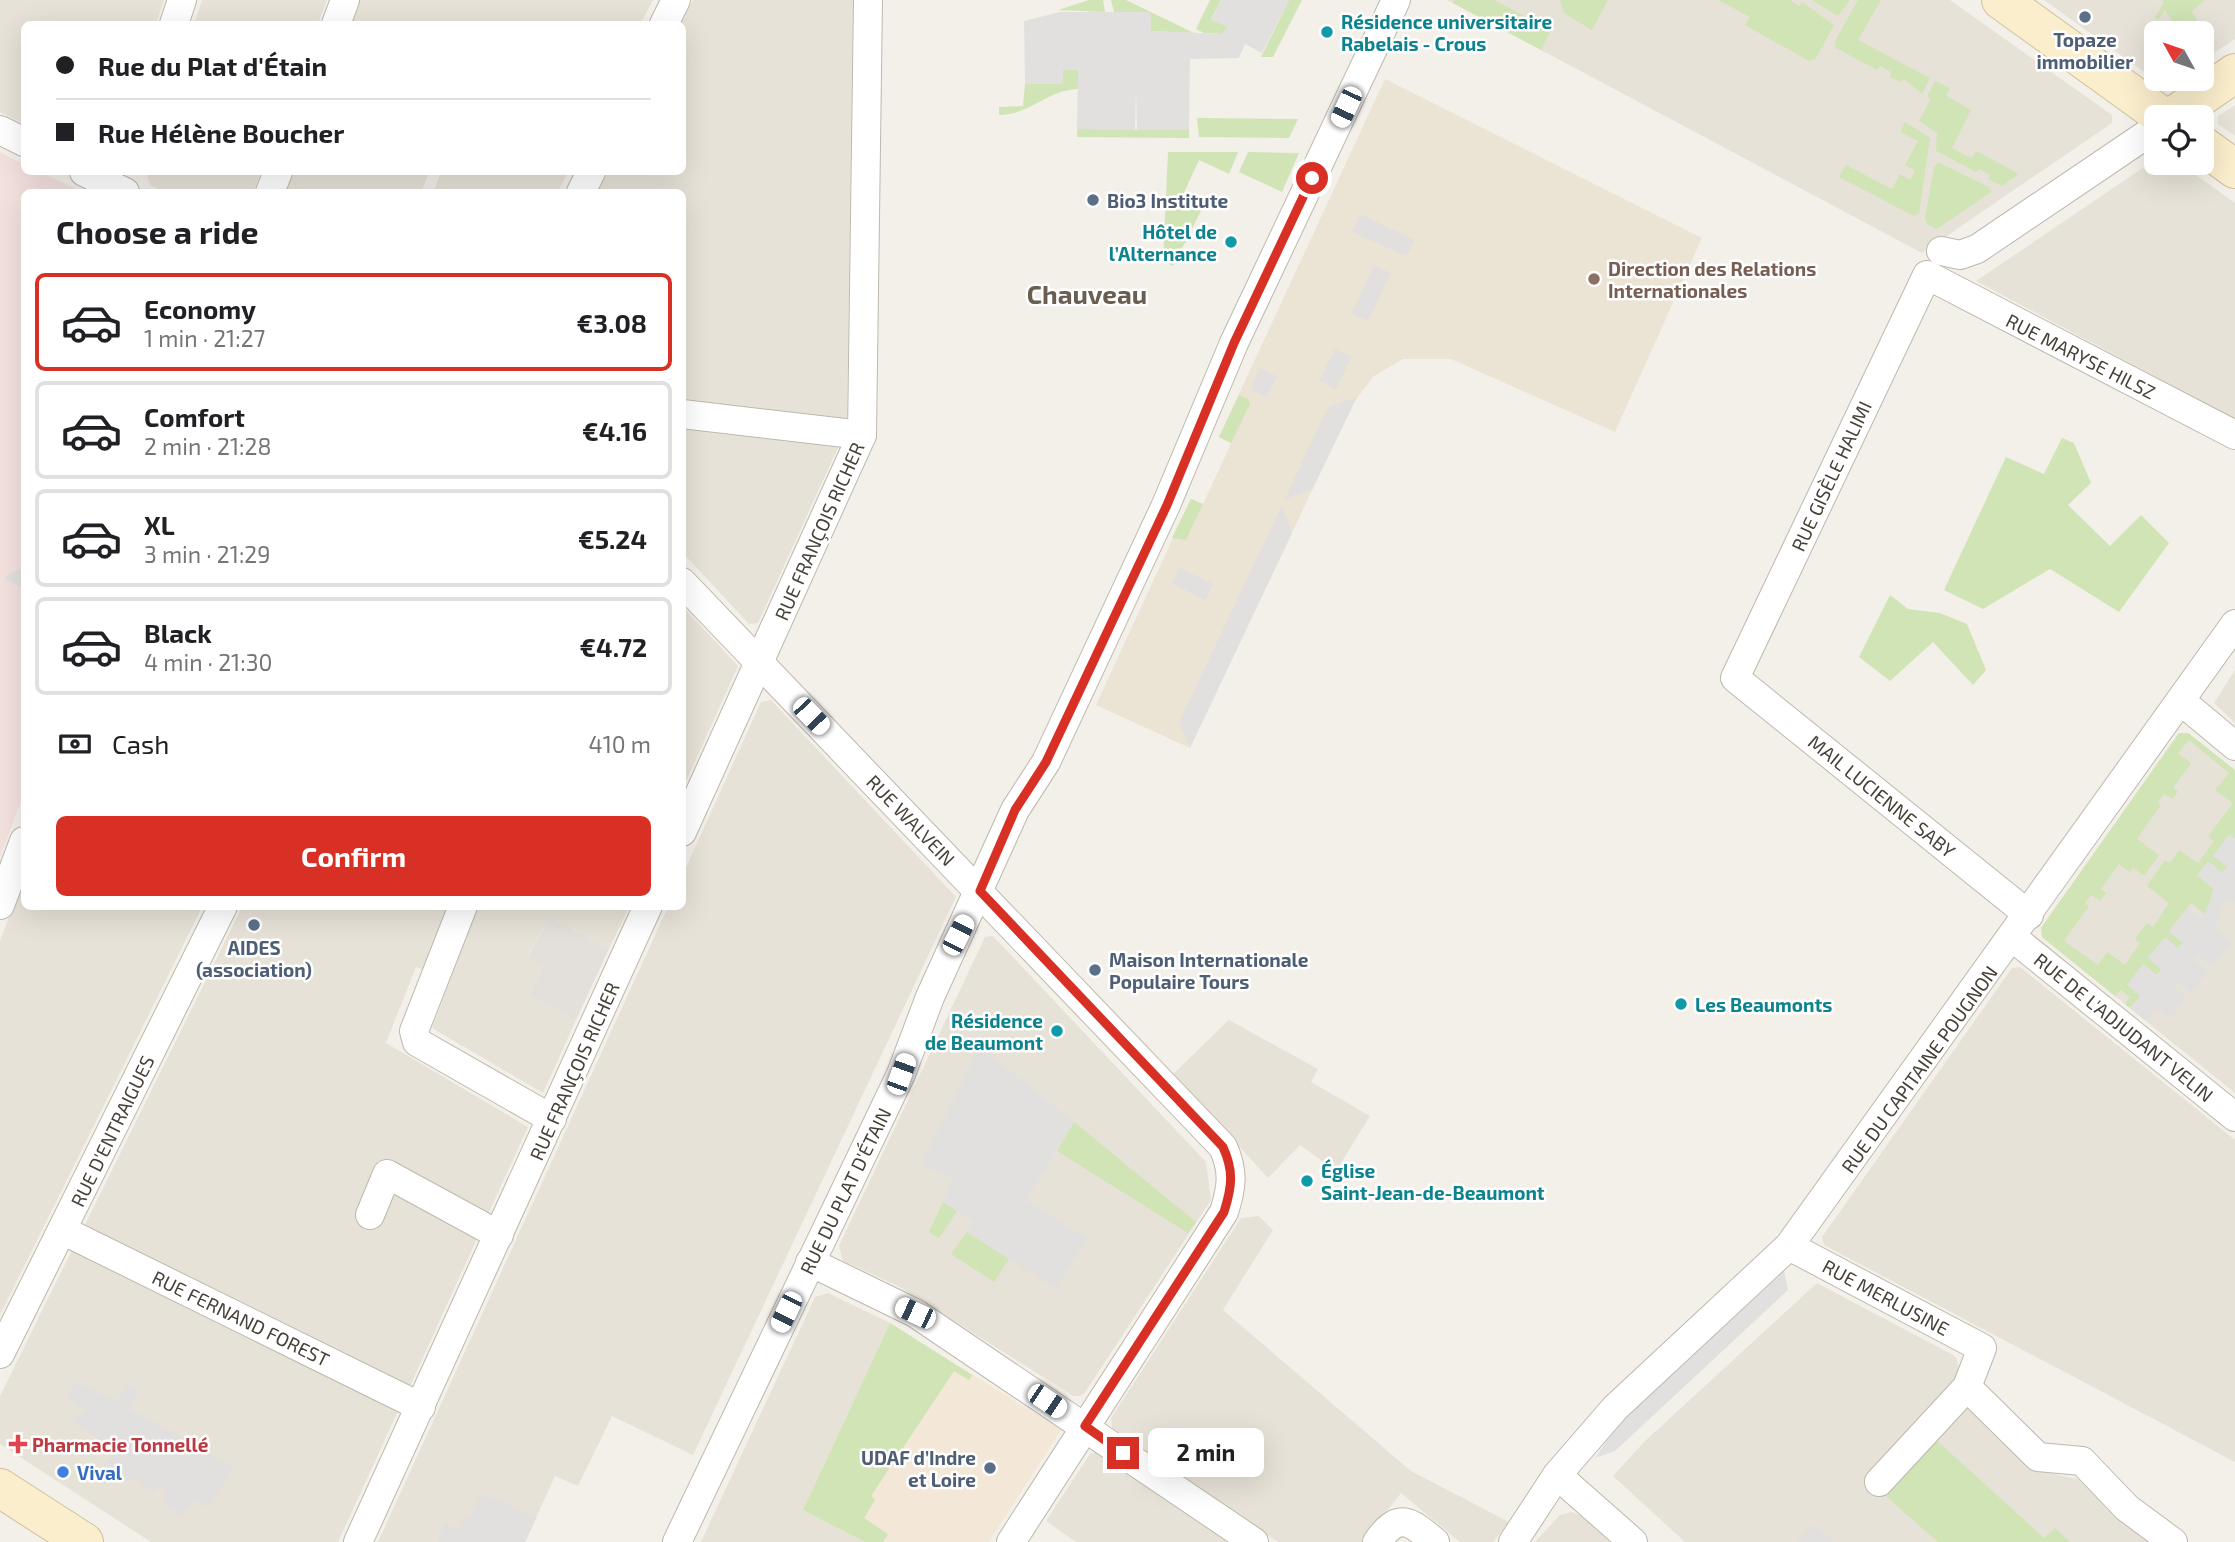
<!DOCTYPE html>
<meta charset="utf-8">
<style>
:root{--surface:#fff;--page:#f6f6f6;--text:#202124;--muted:#757577;--line:#e0e0e0;--accent:#d93025}
body{margin:0;font-family:"Exo 2",sans-serif;background:var(--page);color:var(--text);height:100vh;display:flex;flex-direction:column;font-size:26px;white-space:nowrap}
*{box-sizing:border-box;margin:0}
p{font-size:23px;color:var(--muted)}
.icon{flex:none;width:38px;height:38px;fill:none;stroke:currentColor;stroke-width:2;stroke-linecap:round;stroke-linejoin:round}
.map{position:relative;flex:1;overflow:hidden}
.sheet{position:absolute;left:21px;top:189px;width:665px;height:721px;display:flex;flex-direction:column;background:var(--surface);border-radius:10px;box-shadow:0 7px 28px #0002}
.sheet>*{flex:none}
.banner{position:absolute;left:21px;top:21px;width:665px;height:154px;border-radius:10px;box-shadow:0 7px 28px #0002;display:grid;align-content:center;height:154px;padding:0 35px;background:var(--surface)}
.needle{width:46px;rotate:310deg}
.buttons{position:absolute;left:2144px;top:21px;display:grid;gap:14px}
.buttons a{display:grid;place-items:center;width:70px;height:70px;border-radius:10px;background:var(--surface);box-shadow:0 7px 28px #0002;font-size:35px}
.end{position:absolute;width:32px;height:32px;margin:-16px;border:9px solid #d93025;background:#fff;box-shadow:0 0 0 4px #fff}
.from{border-radius:50%}
.bubble{position:absolute;height:49px;border-radius:10px;background:var(--surface);box-shadow:0 7px 28px #0002;font-size:23px;font-weight:700;line-height:49px;text-align:center}
.car{position:absolute;width:21px;height:42px;margin:-21px -10px;border-radius:9px;box-shadow:0 0 5px 2px #0007;background:linear-gradient(#fff 24%,#345 0 40%,#fff 0 76%,#345 0 86%,#fff 0)}
.banner b{display:flex;align-items:center;gap:24px;height:66px;font-size:26px}
.banner b+b{border-top:2px solid var(--line)}
.banner i{width:18px;height:18px;background:var(--text)}
ul{padding:0;list-style:none}
li{display:flex;align-items:center;gap:21px;height:98px;margin:0 14px 10px;padding:0 21px;border:4px solid var(--line);border-radius:10px}
li div{flex:1}
li b{display:block;font-size:26px}
li em{font-style:normal;font-weight:700}
li.selected{border-color:var(--accent)}
li>.icon{width:63px;height:63px;stroke-width:1.5}
h2{padding:0 35px;font-size:32px;line-height:84px}
.pay{display:flex;align-items:center;gap:18px;height:77px;padding:0 35px;font-size:26px}
.pay p{margin-inline-start:auto}
.primary-button{display:flex;gap:14px;margin-top:auto;padding:14px 35px}
.primary-button a{flex:1;height:80px;border-radius:10px;background:var(--accent);color:#fff;font-size:28px;font-weight:700;line-height:80px;text-align:center}
.map>svg:first-child{display:block}
.residential{fill:#e7e2d8}
.commercial{fill:#f3e7d7}
.industrial{fill:#e3dfdb}
.education{fill:#ebe4d5}
.medical{fill:#f3e1de}
.green{fill:#d0e4b6;fill-rule:evenodd}
.parking{fill:#e2e0de}
.lines{fill:none;stroke-linecap:round;stroke-linejoin:round}
.street-casing{stroke:#beb8ad;stroke-width:30}
.secondary-casing{stroke:#cfc19d;stroke-width:40}
.street{stroke:#fff;stroke-width:28}
.secondary{stroke:#faeecd;stroke-width:38}
.route{stroke:#d93025;stroke-width:9}
.service-dot{fill:#5c6f8a;stroke:#fff;stroke-width:2.5}
.culture-dot{fill:#0f9aa8;stroke:#fff;stroke-width:2.5}
.education-dot{fill:#8d6e63;stroke:#fff;stroke-width:2.5}
.health-dot{fill:#e0444e;stroke:#fff;stroke-width:2.5}
.shop-dot{fill:#3f7fe0;stroke:#fff;stroke-width:2.5}
.labels{text-anchor:middle;dominant-baseline:central;stroke-width:5;stroke-linejoin:round;paint-order:stroke}
.culture-label{font-size:19px;font-weight:bold;fill:#0d838f;stroke:#fff;text-anchor:start}
.service-label{font-size:19px;font-weight:bold;fill:#4e5e75;stroke:#fff}
.education-label{font-size:19px;font-weight:bold;fill:#785e54;stroke:#fff;text-anchor:start}
.street-label{font-size:19px;fill:#474138;stroke:#fff}
.health-label{font-size:19px;font-weight:bold;fill:#be3a42;stroke:#fff;text-anchor:start}
.shop-label{font-size:19px;font-weight:bold;fill:#366cbe;stroke:#fff;text-anchor:start}
.district-label{font-size:26px;font-weight:bold;fill:#685e51;stroke:#fff}
</style>
<div class="map">
<svg width="2235" height="1542" viewBox="0 0 2235 1542">
<rect width="100%" height="100%" fill="#f3f0ea"/>
<g class="residential">
<polygon points="0,0 164,0 156,24 24,24 24,124 0,112"/>
<polygon points="202,0 327,0 318,24 194,24"/>
<polygon points="357,0 653,0 640,24 363,24 350,20"/>
<polygon points="693,0 853,0 847,421 683,401 685,335 682,333 682,192 598,192 608,172 682,172 681,24"/>
<polygon points="1447,0 1950,0 2112,115 2112,123 1922,253"/>
<polygon points="2044,0 2235,0 2235,39 2202,61 2202,33 2156,33 2156,79 2175,79 2161,84"/>
<polygon points="2235,105 2235,136 2218,124 2218,116"/>
<polygon points="2156,159 2156,163 2179,163 2235,203 2235,419 1976,281"/>
<polygon points="146,172 261,172 253,192 164,192 150,185"/>
<polygon points="292,172 429,172 421,192 285,192"/>
<polygon points="441,172 568,172 558,192 433,192"/>
<polygon points="683,423 840,443 758,623 749,624 683,553"/>
<polygon points="683,607 738,666 683,788"/>
<polygon points="2235,670 2235,723 2214,703"/>
<polygon points="771,700 956,897 953,903 693,1455 612,1416 578,1486 555,1476 525,1542 378,1542 668,907 682,906 683,874 761,702"/>
<polygon points="2179,733 2188,733 2235,770 2235,1093 2042,937 2041,928"/>
<polygon points="24,877 24,906 202,907 0,1315 0,941"/>
<polygon points="242,907 448,907 424,970 416,967 386,1043 528,1127 485,1221 389,1160 381,1161 375,1170 388,1188 480,1232 410,1386 85,1225"/>
<polygon points="478,907 629,907 609,949 550,917 528,956 544,965 529,996 576,1020 543,1093 432,1028"/>
<polygon points="993,936 1206,1162 1211,1200 1084,1394 1079,1396 1073,1396 900,1287 843,1261 839,1246 985,937"/>
<polygon points="2020,967 2235,1140 2235,1462 1824,1245 1822,1237 2012,968"/>
<polygon points="1229,1020 1318,1069 1311,1082 1370,1116 1336,1171 1300,1145 1268,1178 1173,1074"/>
<polygon points="1259,1216 1273,1230 1223,1310 1411,1471 1509,1522 1493,1542 1460,1542 1401,1493 1363,1542 1278,1542 1112,1428 1111,1418 1241,1218"/>
<polygon points="72,1250 398,1411 338,1542 151,1542 0,1444 0,1396"/>
<polygon points="1817,1283 1953,1355 1957,1359 1964,1399 1970,1411 2034,1470 2078,1479 2148,1542 1685,1542 1613,1476 1644,1442"/>
<polygon points="828,1293 890,1323 803,1510 865,1542 701,1542 815,1297"/>
<polygon points="1097,1452 1229,1542 1076,1542 1046,1521 1090,1454"/>
<polygon points="1571,1512 1580,1515 1610,1542 1535,1542 1560,1515"/>
</g>
<polygon class="commercial" points="890,1323 1061,1430 989,1542 865,1542 803,1510"/>
<polygon class="industrial" points="550,917 609,949 576,1020 529,996 544,965 528,957"/>
<polygon class="education" points="1385,79 1702,238 1615,432 1451,359 1403,359 1374,376 1354,402 1190,748 1096,705 1191,499 1203,504 1230,446 1231,443 1219,437"/>
<polygon class="medical" points="0,152 24,164 24,172 40,172 83,192 24,192 24,793 0,857"/>
<g class="green">
<polygon points="1089,0 1103,0 1105,12 1058,10"/>
<polygon points="1111,0 1126,0 1194,33 1151,31 1150,12 1114,12"/>
<polygon points="1210,0 1221,0 1211,19 1228,27 1222,34 1204,33 1196,29"/>
<polygon points="1289,0 1302,0 1273,57 1261,57"/>
<polygon points="1454,0 1494,0 1551,30 1541,50 1453,3"/>
<polygon points="1560,0 1608,0 1592,30 1564,13"/>
<polygon points="1718,0 1790,0 1799,6 1802,2 1834,25 1816,58 1809,61 1745,25 1750,17"/>
<polygon points="1812,0 1850,0 1838,16"/>
<polygon points="1858,0 1881,0 1858,40 1930,78 1922,94 1904,79 1901,82 1890,77 1891,72 1880,66 1877,70 1836,48 1835,41"/>
<polygon points="2162,0 2205,0 2192,11 2197,20 2180,33 2165,10 2158,20 2155,18 2164,2"/>
<path d="M 1063,69 L 1078,70 L 1078,89 C 1047,90 1030,115 999,115 L 999,107 L 1023,106 L 1025,84 L 1062,84 Z"/>
<polygon points="1935,81 1950,88 1946,96 1971,110 1952,148 1971,158 1977,151 2019,174 2002,186 1988,179 1990,175 1979,169 1976,172 1936,151 1937,133 1919,121 1931,99 1927,97"/>
<polygon points="1197,118 1298,119 1289,138 1199,137"/>
<polygon points="1905,122 1930,138 1919,213 1914,216 1839,177 1846,165 1892,189 1900,174 1910,180 1915,171 1905,165 1918,141 1900,132"/>
<polygon points="1077,129 1189,130 1189,138 1077,137"/>
<polygon points="1168,152 1238,152 1229,174 1199,160 1181,199 1202,209 1173,266 1163,261"/>
<polygon points="1248,152 1299,153 1282,192 1239,172"/>
<polygon points="1938,162 1989,187 1991,192 1937,229 1927,224 1925,218 1934,167"/>
<polygon points="1239,395 1248,399 1250,404 1231,443 1219,437"/>
<polygon points="2062,438 2074,443 2091,483 2068,505 2110,546 2141,515 2169,543 2119,612 2050,569 1983,609 1944,590 2006,457 2044,474"/>
<polygon points="1191,499 1203,504 1186,540 1172,538"/>
<polygon points="1890,595 1908,609 1940,613 1967,624 1986,670 1973,685 1933,642 1890,681 1859,657"/>
<path d="M 2179,733 L 2188,733 L 2235,770 L 2235,839 L 2230,835 L 2227,867 L 2223,872 L 2198,876 L 2214,889 L 2205,914 L 2191,903 L 2169,931 L 2183,943 L 2178,948 L 2165,938 L 2148,958 L 2162,969 L 2157,975 L 2127,985 L 2140,996 L 2130,1008 L 2125,1004 L 2130,997 L 2121,990 L 2115,996 L 2042,937 L 2041,928 ZM 2189,740 L 2229,773 L 2215,790 L 2233,803 L 2208,837 L 2214,841 L 2198,863 L 2179,850 L 2170,863 L 2165,860 L 2147,886 L 2169,903 L 2153,927 L 2147,923 L 2135,939 L 2140,943 L 2125,965 L 2107,952 L 2098,965 L 2064,941 L 2089,906 L 2085,903 L 2091,895 L 2100,901 L 2106,893 L 2101,889 L 2119,864 L 2130,872 L 2133,868 L 2144,876 L 2159,855 L 2137,839 L 2161,805 L 2158,802 L 2164,794 L 2173,799 L 2178,791 L 2173,788 L 2191,763 L 2178,753 Z"/>
<polygon points="1074,1122 1196,1222 1188,1233 1057,1151"/>
<polygon points="943,1202 957,1211 939,1238 929,1232"/>
<polygon points="967,1232 1009,1259 994,1282 951,1254"/>
<polygon points="890,1323 972,1375 969,1380 954,1371 871,1496 875,1500 864,1518 888,1534 883,1542 865,1542 803,1510"/>
<polygon points="1932,1436 2044,1538 2055,1528 2070,1542 1938,1542 1881,1492"/>
</g>
<g class="parking">
<polygon points="1221,0 1289,0 1262,53 1245,44 1239,58 1190,59 1189,130 1137,130 1136,88 1135,130 1077,129 1078,70 1063,69 1062,84 1025,84 1024,21 1060,12 1150,12 1151,31 1222,34 1228,27 1211,20"/>
<polygon points="1360,214 1415,240 1406,256 1352,232"/>
<polygon points="1374,265 1391,273 1368,321 1351,314"/>
<polygon points="1335,349 1352,357 1336,389 1319,381"/>
<polygon points="1260,368 1277,376 1267,398 1250,390"/>
<polygon points="1357,397 1312,490 1285,499 1328,407"/>
<polygon points="1282,505 1292,533 1190,748 1179,722"/>
<polygon points="1180,568 1213,584 1205,600 1172,584"/>
<polygon points="18,569 24,572 24,589 4,578"/>
<polygon points="2230,834 2235,839 2235,903 2226,899 2215,929 2231,943 2212,966 2199,955 2194,960 2208,972 2191,993 2178,982 2173,987 2186,998 2170,1019 2156,1008 2146,1021 2130,1008 2140,996 2127,985 2143,964 2157,975 2162,970 2148,958 2165,937 2178,948 2183,943 2169,932 2188,908 2201,918 2205,914 2214,889 2197,875 2208,861 2222,872 2227,867 2213,856"/>
<polygon points="980,1046 1074,1122 1026,1200 1088,1239 1055,1289 967,1232 973,1221 943,1202 954,1178 921,1165"/>
<polygon points="1784,1271 1788,1290 1615,1451 1595,1458 1619,1423"/>
<polygon points="77,1382 117,1402 127,1384 139,1390 130,1410 176,1433 233,1468 209,1508 194,1500 182,1516 163,1504 167,1496 165,1490 158,1487 154,1492 132,1477 128,1482 104,1465 114,1450 70,1421 86,1410 66,1397"/>
<polygon points="487,1495 537,1517 525,1542 437,1542 445,1523 458,1529 464,1516 469,1517 478,1497"/>
<polygon points="1814,1524 1834,1542 1797,1542"/>
</g>
<g class="lines">
<defs>
<g id="street">
<polyline points="174,24 182,0"/>
<polyline points="336,24 345,0"/>
<polyline points="664,24 676,0"/>
<polyline points="0,130 24,142"/>
<polyline points="84,172 125,192"/>
<polyline points="270,192 278,172"/>
<polyline points="581,192 591,172"/>
<polyline points="1941,251 1960,255 1977,249 2156,128"/>
<polyline points="682,414 862,435"/>
<path d="M 682,582 L 1223,1147 C 1234,1171 1232,1187 1224,1212 L 1011,1542"/>
<polyline points="2181,701 2235,746"/>
<polyline points="682,832 862,435 868,0"/>
<polyline points="0,905 24,841"/>
<polyline points="463,906 414,1031 417,1042 552,1119"/>
<polyline points="2029,915 1735,678 1927,275 2235,435"/>
<polyline points="2012,937 2235,1117"/>
<polyline points="370,1215 387,1174 499,1235"/>
<polyline points="62,1230 421,1407"/>
<polyline points="1789,1246 1982,1348 1967,1387 2038,1457 2082,1461 2127,1508 2173,1542"/>
<polyline points="810,1262 915,1313 1254,1542"/>
<polyline points="0,1354 223,906"/>
<polyline points="1557,1475 1633,1542"/>
<polyline points="1879,1482 1967,1387"/>
<polyline points="358,1542 648,906"/>
<polyline points="677,1542 901,1074 930,997 1015,810 1046,762 1166,505 1234,343 1396,0"/>
<path d="M 1377,1542 C 1399,1511 1410,1521 1435,1542"/>
<polyline points="1513,1542 1557,1475 1615,1408 1789,1246 2235,624"/>
</g>
<g id="secondary">
<polyline points="2001,0 2163,117"/>
<polyline points="2172,117 2235,73"/>
<polyline points="2202,145 2235,169"/>
<polyline points="0,1488 84,1542"/>
</g>
</defs>
<use href="#street" class="street-casing"/>
<use href="#secondary" class="secondary-casing"/>
<use href="#street" class="street"/>
<use href="#secondary" class="secondary"/>
</g>
<g class="lines">
<path class="route" d="M 1123,1453 L 1085,1426 L 1224,1212 C 1232,1187 1234,1171 1223,1147 L 980,891 L 1015,810 L 1046,762 L 1167,505 L 1234,343 L 1312,178"/>
</g>
<g class="service-dot">
<circle cx="2085" cy="17" r="7"/>
<circle cx="1093" cy="200" r="7"/>
<circle cx="254" cy="925" r="7"/>
<circle cx="1095" cy="970" r="7"/>
<circle cx="990" cy="1468" r="7"/>
</g>
<g class="culture-dot">
<circle cx="1327" cy="32" r="7"/>
<circle cx="1231" cy="242" r="7"/>
<circle cx="1681" cy="1004" r="7"/>
<circle cx="1057" cy="1031" r="7"/>
<circle cx="1307" cy="1181" r="7"/>
</g>
<circle class="education-dot" cx="1594" cy="279" r="7"/>
<path class="health-dot" d="M14.5 1433.5h7v7h7v7h-7v7h-7v-7h-7v-7h7z"/>
<circle class="shop-dot" cx="63" cy="1472" r="7"/>
<g class="labels">
<g class="culture-label">
<text x="1341" y="21">Résidence universitaire<tspan x="1341" dy="22">Rabelais - Crous</tspan></text>
<text x="1217" y="231" text-anchor="end">Hôtel de<tspan x="1217" dy="22">l’Alternance</tspan></text>
<text x="1695" y="1004">Les Beaumonts</text>
<text x="1043" y="1020" text-anchor="end">Résidence<tspan x="1043" dy="22">de Beaumont</tspan></text>
<text x="1321" y="1170">Église<tspan x="1321" dy="22">Saint-Jean-de-Beaumont</tspan></text>
</g>
<g class="service-label">
<text x="2085" y="39">Topaze<tspan x="2085" dy="22">immobilier</tspan></text>
<text x="1107" y="200" text-anchor="start">Bio3 Institute</text>
<text x="254" y="947">AIDES<tspan x="254" dy="22">(association)</tspan></text>
<text x="1109" y="959" text-anchor="start">Maison Internationale<tspan x="1109" dy="22">Populaire Tours</tspan></text>
<text x="976" y="1457" text-anchor="end">UDAF d’Indre<tspan x="976" dy="22">et Loire</tspan></text>
</g>
<g class="education-label">
<text x="1608" y="268">Direction des Relations<tspan x="1608" dy="22">Internationales</tspan></text>
</g>
<g class="street-label">
<text transform="translate(2081 356) rotate(27)">RUE MARYSE HILSZ</text>
<text transform="translate(1831 476) rotate(-65)">RUE GISÈLE HALIMI</text>
<text transform="translate(819 531) rotate(-66)">RUE FRANÇOIS RICHER</text>
<text transform="translate(1882 796) rotate(39)">MAIL LUCIENNE SABY</text>
<text transform="translate(911 820) rotate(46)">RUE WALVEIN</text>
<text transform="translate(2124 1027) rotate(39)">RUE DE L'ADJUDANT VELIN</text>
<text transform="translate(1919 1069) rotate(-54)">RUE DU CAPITAINE POUGNON</text>
<text transform="translate(574 1071) rotate(-66)">RUE FRANÇOIS RICHER</text>
<text transform="translate(112 1131) rotate(-64)">RUE D'ENTRAIGUES</text>
<text transform="translate(845 1191) rotate(-64)">RUE DU PLAT D'ÉTAIN</text>
<text transform="translate(1886 1297) rotate(28)">RUE MERLUSINE</text>
<text transform="translate(241 1318) rotate(26)">RUE FERNAND FOREST</text>
</g>
<g class="health-label">
<text x="32" y="1444">Pharmacie Tonnellé</text>
</g>
<g class="shop-label">
<text x="77" y="1472">Vival</text>
</g>
<g class="district-label">
<text x="1087" y="293">Chauveau</text>
</g>
</g>
</svg>
<div class="buttons">
<a><svg class="needle" viewBox="-14 -14 28 28"><path d="M0-13l5 13h-10z" fill="#e53935"/><path d="M0 13l5-13h-10z" fill="#757577"/></svg></a>
<a><svg class="icon" aria-label="locate" viewBox="0 0 24 24"><circle cx="12" cy="12" r="6"/><path d="M12 2v4M12 18v4M2 12h4M18 12h4"/></svg></a>
</div>
<i class="end from" style="left:1312px;top:178px"></i>
<i class="end" style="left:1123px;top:1453px"></i>
<div class="bubble" style="left:1148px;top:1428px;width:116px">2 min</div>
<i class="car" style="left:1346px;top:107px;rotate:205deg"></i>
<i class="car" style="left:811px;top:716px;rotate:136deg"></i>
<i class="car" style="left:958px;top:935px;rotate:27deg"></i>
<i class="car" style="left:901px;top:1074px;rotate:20deg"></i>
<i class="car" style="left:786px;top:1312px;rotate:206deg"></i>
<i class="car" style="left:915px;top:1313px;rotate:295deg"></i>
<i class="car" style="left:1047px;top:1401px;rotate:124deg"></i>
<div class="banner">
<b><i class="from"></i>Rue du Plat d'Étain</b>
<b><i></i>Rue Hélène Boucher</b>
</div>
<section class="sheet">
<h2>Choose a ride</h2>
<ul>
<li class="selected"><svg class="icon" aria-label="car" viewBox="0 0 24 24"><path d="M5 17H2v-5l4-1 3-4h7l3 4 3 1v5h-3M9 17h6M6 11h13"/><circle cx="7" cy="17" r="2"/><circle cx="17" cy="17" r="2"/></svg><div><b>Economy</b><p>1 min · 21:27</p></div><em>€3.08</em></li>
<li><svg class="icon" aria-label="car" viewBox="0 0 24 24"><path d="M5 17H2v-5l4-1 3-4h7l3 4 3 1v5h-3M9 17h6M6 11h13"/><circle cx="7" cy="17" r="2"/><circle cx="17" cy="17" r="2"/></svg><div><b>Comfort</b><p>2 min · 21:28</p></div><em>€4.16</em></li>
<li><svg class="icon" aria-label="car" viewBox="0 0 24 24"><path d="M5 17H2v-5l4-1 3-4h7l3 4 3 1v5h-3M9 17h6M6 11h13"/><circle cx="7" cy="17" r="2"/><circle cx="17" cy="17" r="2"/></svg><div><b>XL</b><p>3 min · 21:29</p></div><em>€5.24</em></li>
<li><svg class="icon" aria-label="car" viewBox="0 0 24 24"><path d="M5 17H2v-5l4-1 3-4h7l3 4 3 1v5h-3M9 17h6M6 11h13"/><circle cx="7" cy="17" r="2"/><circle cx="17" cy="17" r="2"/></svg><div><b>Black</b><p>4 min · 21:30</p></div><em>€4.72</em></li>
</ul>
<div class="pay"><svg class="icon" aria-label="cash" viewBox="0 0 24 24"><path d="M3 7h18v10H3z"/><circle cx="12" cy="12" r="2"/></svg>Cash<p>410 m</p></div>
<div class="primary-button"><a>Confirm</a></div>
</section>
</div>
